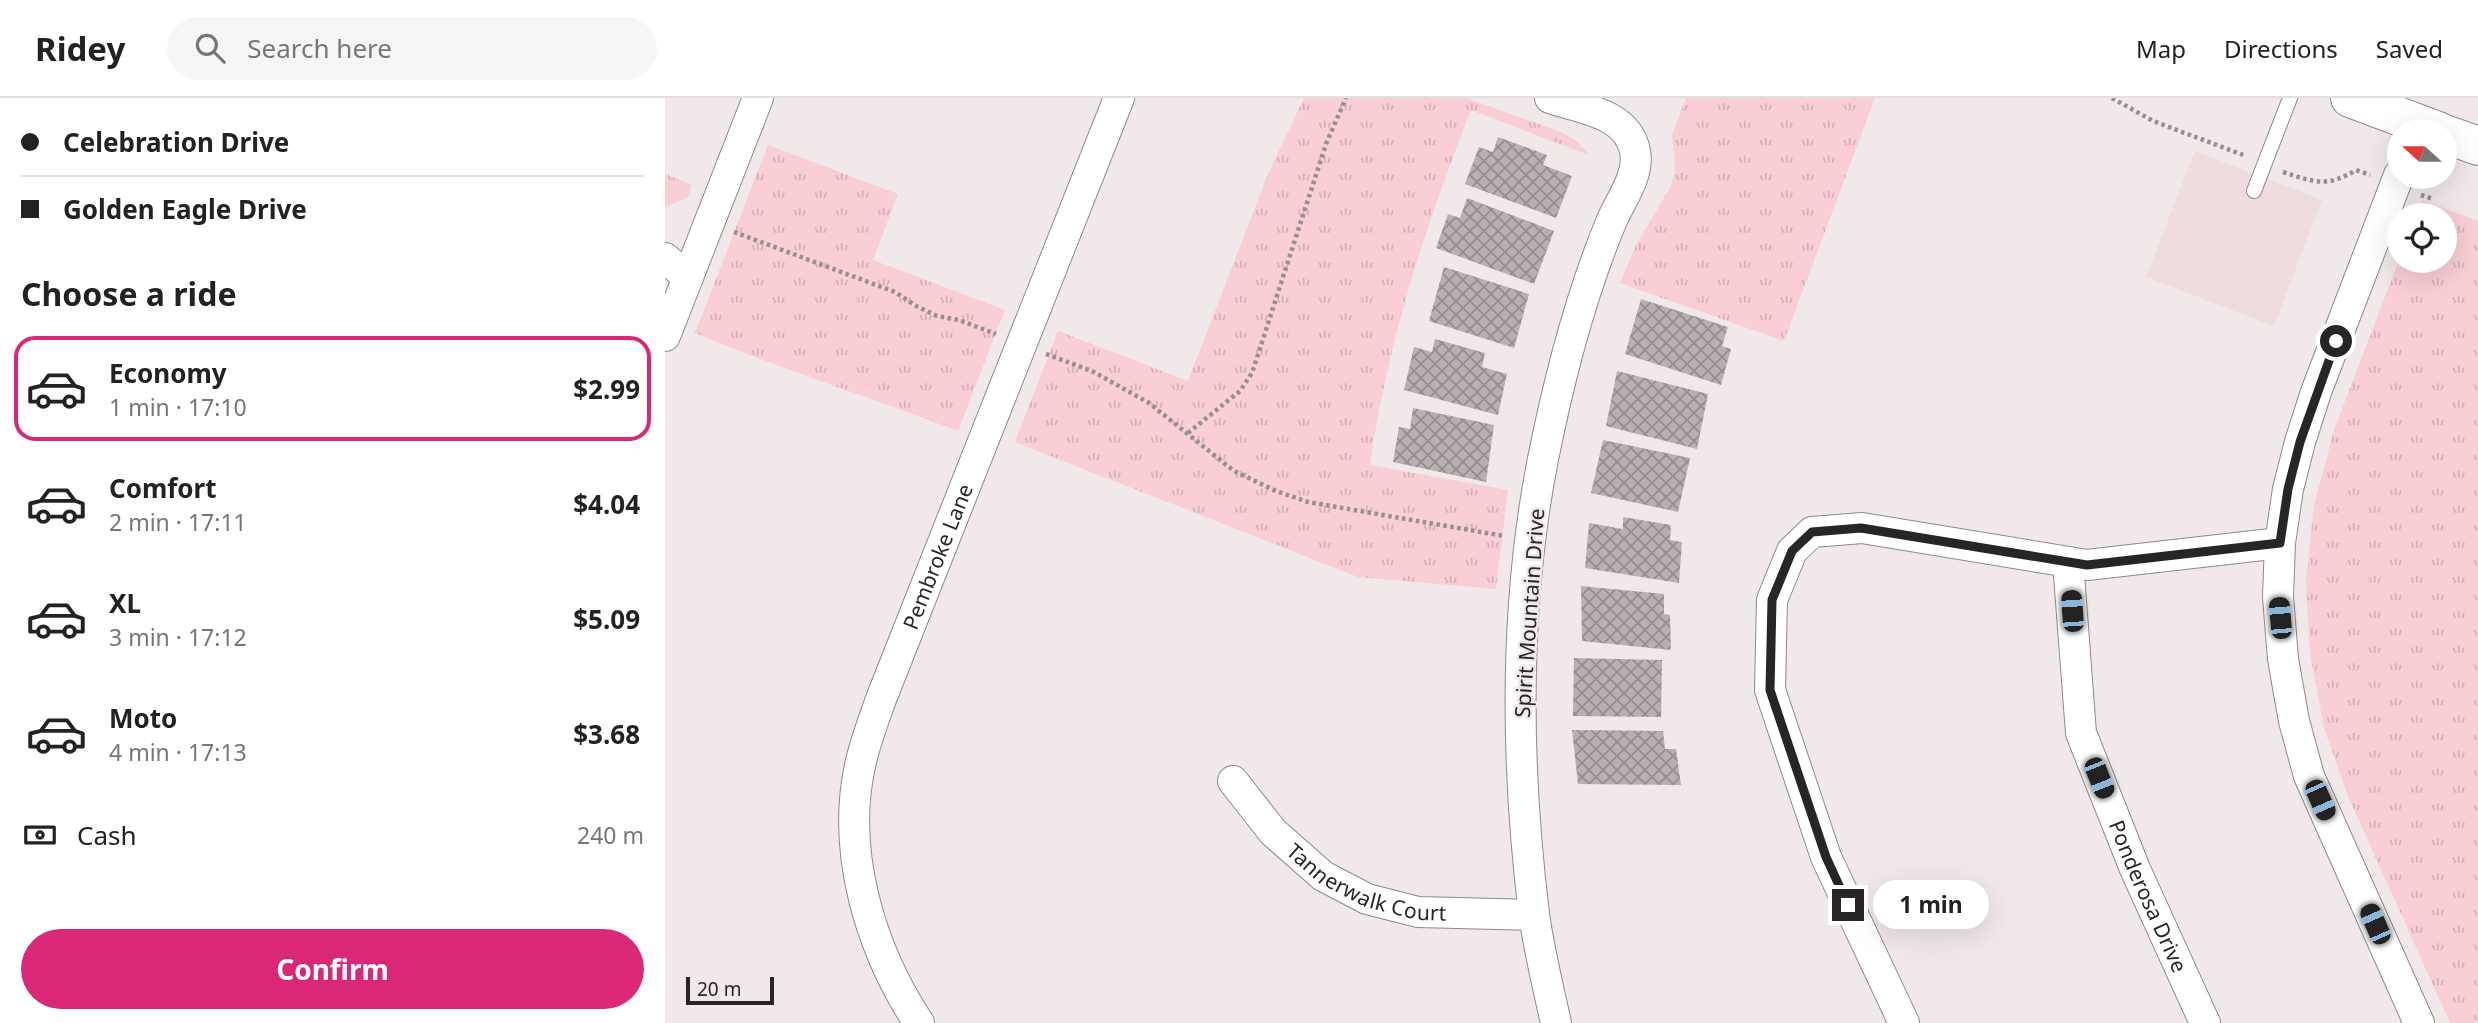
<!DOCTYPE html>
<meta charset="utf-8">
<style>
:root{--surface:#fff;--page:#f6f6f6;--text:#222;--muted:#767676;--line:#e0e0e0;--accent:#db2777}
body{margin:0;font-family:"Noto Sans",sans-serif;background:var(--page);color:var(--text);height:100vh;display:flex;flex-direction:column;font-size:26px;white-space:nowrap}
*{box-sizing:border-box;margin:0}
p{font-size:23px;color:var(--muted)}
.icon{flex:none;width:38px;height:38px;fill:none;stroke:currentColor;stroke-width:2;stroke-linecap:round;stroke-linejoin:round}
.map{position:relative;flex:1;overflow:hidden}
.panel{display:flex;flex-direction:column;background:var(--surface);width:665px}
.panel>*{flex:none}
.top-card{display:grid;align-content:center;height:154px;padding:0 21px;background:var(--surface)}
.needle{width:46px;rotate:291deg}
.fabs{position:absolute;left:1722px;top:21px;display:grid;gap:14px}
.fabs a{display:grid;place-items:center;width:70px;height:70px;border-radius:50%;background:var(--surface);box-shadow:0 7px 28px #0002;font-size:35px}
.scale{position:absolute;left:21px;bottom:18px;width:88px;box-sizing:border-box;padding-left:7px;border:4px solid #282525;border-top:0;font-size:19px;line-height:24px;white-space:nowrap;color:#282525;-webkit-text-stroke:5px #f0e8e9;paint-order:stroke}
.end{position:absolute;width:32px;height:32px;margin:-16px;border:9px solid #282525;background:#fff;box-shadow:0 0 0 4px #fff}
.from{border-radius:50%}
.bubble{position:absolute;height:49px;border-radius:24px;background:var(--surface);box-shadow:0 7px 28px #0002;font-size:23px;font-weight:700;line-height:49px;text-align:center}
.car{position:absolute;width:21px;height:42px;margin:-21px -10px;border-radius:9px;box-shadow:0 0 5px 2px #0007;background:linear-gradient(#222 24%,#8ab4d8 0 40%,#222 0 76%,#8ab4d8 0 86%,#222 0)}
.top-card b{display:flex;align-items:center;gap:24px;height:66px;font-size:26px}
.top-card b+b{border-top:2px solid var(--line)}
.top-card i{width:18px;height:18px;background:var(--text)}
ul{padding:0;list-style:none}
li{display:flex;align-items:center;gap:21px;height:105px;margin:0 14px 10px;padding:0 7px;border:4px solid transparent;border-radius:21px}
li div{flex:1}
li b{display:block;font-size:26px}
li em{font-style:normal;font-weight:700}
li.selected{border-color:var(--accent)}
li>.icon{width:63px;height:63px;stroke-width:1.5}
h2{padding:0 21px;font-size:32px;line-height:84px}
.pay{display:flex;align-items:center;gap:18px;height:77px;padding:0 21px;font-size:26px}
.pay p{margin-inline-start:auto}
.primary-button{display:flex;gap:14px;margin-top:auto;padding:14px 21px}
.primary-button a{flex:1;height:80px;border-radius:42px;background:var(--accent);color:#fff;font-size:28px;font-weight:700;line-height:80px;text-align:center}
header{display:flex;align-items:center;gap:42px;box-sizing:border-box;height:98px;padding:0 35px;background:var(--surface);border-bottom:2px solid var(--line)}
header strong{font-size:33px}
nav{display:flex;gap:38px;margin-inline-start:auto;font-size:24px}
.search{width:490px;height:63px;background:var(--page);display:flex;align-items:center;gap:18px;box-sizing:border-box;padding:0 24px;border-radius:38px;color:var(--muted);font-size:26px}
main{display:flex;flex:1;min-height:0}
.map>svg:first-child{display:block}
.built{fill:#eedcdf}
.grass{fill:url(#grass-tufts)}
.building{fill:url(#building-cross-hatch)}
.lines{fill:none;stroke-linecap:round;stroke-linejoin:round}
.lane-casing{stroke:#90898a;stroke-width:16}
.street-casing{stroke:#90898a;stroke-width:32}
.secondary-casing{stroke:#90898a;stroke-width:40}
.path{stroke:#958f90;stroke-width:4.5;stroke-dasharray:3.5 3.5;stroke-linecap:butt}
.lane{stroke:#fff;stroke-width:14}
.street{stroke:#fff;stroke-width:30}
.secondary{stroke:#fff;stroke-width:38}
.route{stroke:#282525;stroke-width:9}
.labels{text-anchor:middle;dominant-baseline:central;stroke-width:5;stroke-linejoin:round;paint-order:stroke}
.street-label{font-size:21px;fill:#282525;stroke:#f0e8e9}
</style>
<header>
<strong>Ridey</strong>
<div class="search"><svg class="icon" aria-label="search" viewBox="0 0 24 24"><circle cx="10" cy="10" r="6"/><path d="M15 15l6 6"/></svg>Search here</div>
<nav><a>Map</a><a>Directions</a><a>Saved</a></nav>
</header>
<main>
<section class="panel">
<div class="top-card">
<b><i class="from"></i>Celebration Drive</b>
<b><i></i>Golden Eagle Drive</b>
</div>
<h2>Choose a ride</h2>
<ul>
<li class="selected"><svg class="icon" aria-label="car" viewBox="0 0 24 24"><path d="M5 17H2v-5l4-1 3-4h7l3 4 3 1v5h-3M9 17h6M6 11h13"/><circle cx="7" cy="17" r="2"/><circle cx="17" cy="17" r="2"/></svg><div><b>Economy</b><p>1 min · 17:10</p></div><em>$2.99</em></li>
<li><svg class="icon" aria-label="car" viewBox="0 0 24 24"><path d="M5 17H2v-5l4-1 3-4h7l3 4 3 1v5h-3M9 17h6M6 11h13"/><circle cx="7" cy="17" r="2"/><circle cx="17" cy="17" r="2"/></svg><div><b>Comfort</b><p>2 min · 17:11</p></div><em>$4.04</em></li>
<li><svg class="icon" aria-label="car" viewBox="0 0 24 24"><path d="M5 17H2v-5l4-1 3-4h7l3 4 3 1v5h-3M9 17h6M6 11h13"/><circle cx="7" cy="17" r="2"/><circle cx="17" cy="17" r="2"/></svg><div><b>XL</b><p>3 min · 17:12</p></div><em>$5.09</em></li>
<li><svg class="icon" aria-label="car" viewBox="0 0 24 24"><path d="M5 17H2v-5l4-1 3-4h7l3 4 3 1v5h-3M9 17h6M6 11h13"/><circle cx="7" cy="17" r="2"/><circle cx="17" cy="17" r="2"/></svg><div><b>Moto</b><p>4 min · 17:13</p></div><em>$3.68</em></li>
</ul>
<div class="pay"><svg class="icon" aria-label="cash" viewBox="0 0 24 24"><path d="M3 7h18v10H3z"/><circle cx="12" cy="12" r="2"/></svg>Cash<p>240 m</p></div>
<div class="primary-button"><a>Confirm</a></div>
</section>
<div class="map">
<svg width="1813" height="925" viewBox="0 0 1813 925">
<defs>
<pattern id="grass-tufts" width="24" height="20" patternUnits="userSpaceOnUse" patternTransform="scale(1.75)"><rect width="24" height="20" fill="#f9ced5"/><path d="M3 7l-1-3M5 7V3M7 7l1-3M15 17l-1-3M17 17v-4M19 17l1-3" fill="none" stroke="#d5b1b7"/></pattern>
<pattern id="building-cross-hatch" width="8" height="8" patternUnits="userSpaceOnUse" patternTransform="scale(1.75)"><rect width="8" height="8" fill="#b7afb0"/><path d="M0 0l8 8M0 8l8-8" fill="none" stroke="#958e8f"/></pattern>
</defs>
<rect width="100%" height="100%" fill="#f0e8e9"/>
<polygon class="built" points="1530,53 1657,102 1609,228 1481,179"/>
<g class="grass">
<path d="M 639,0 L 801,0 L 896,34 L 912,43 L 924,57 L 806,12 C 761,126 722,245 705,367 L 843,392 L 831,491 L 693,479 L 350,344 L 393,233 L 523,283 L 603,76 Z"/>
<polygon points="1021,0 1210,0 1119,243 955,185 971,147 1005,90 1009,78 1010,63 1007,37"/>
<path d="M 103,47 L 233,96 L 208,162 L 340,212 L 293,333 C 205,299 116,271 30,235 Z"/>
<polygon points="0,76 27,87 22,100 0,109"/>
<polygon points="1757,102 1813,123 1813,925 1785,925 1683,698 1659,630 1645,556 1641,483 1649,407 1669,332 1734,162 1780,163 1780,117 1751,117"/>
</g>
<g class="building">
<polygon points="833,39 882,57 878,67 907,78 891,120 800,86 814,49 828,54"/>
<polygon points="802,100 889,133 869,186 771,150 783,116 795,120"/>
<polygon points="779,169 864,196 849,250 764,223"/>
<polygon points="976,201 1063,229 1057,248 1066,251 1056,287 960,256"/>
<polygon points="770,241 820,255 817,269 842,276 833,317 739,292 749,249 767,254"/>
<polygon points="952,273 1043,296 1032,351 941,328"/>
<polygon points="748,310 829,327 821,384 728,364 734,329 745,331"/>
<polygon points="938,342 1025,360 1013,414 926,395"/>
<polygon points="958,419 1006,427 1005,442 1017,444 1014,485 920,470 924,425 958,431"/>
<polygon points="916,488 999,496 999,516 1005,517 1006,552 917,543"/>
<polygon points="909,560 997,562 996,619 908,618"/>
<polygon points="907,632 998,633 1000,651 1011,651 1016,687 913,686"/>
</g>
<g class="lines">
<defs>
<polyline id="lane" points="1589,93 1625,0"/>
<g id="street">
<path d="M 885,0 C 915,11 962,14 970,53 C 975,77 956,101 947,122 C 915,198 894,281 878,361 C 849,508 851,668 869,816 C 874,852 883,889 891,925"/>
<polyline points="1734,77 1651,294 1635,344 1623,391 1615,445 1613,499 1618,561 1629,623 1644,678 1754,925"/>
<polyline points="0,160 23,179"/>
<polyline points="0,238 93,0"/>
<path id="s1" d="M 1403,464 L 1416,635 L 1470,771 L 1540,925"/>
<path id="s2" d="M 568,683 L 608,734 L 658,778 L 702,801 L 753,814 L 869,817"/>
<path id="s3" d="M 254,925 C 205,851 175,752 196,663 C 201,642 209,621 216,601 L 454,0"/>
<polyline points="1239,925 1161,759 1105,592 1107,502 1127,453 1147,434 1197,430 1422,467 1615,445"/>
</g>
<g id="secondary">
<polyline points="1685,0 1773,33"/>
<polyline points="1780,36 1813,48"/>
</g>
</defs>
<use href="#lane" class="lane-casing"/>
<use href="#street" class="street-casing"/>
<use href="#secondary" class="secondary-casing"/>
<g class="path">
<polyline points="1447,0 1488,23 1581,58"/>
<path d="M 1618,74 C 1649,84 1662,90 1691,72 L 1705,77"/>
<polyline points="1756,97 1768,101"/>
<polyline points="69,134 230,194 251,208 272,218 294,222 331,236"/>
<polyline points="381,256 427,273 484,305 569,373 611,393 643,404 839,438"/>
<polyline points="523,335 575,293 587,275 661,46 681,0"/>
</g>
<use href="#lane" class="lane"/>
<use href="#street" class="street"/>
<use href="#secondary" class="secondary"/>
</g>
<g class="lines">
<polyline class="route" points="1183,807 1161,759 1105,592 1107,502 1127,453 1147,434 1196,430 1422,467 1615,445 1623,391 1635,344 1671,243"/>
</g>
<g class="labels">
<g class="street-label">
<text stroke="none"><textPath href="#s3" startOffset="494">Pembroke Lane</textPath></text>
<text transform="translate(864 515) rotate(-86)">Spirit Mountain Drive</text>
<text stroke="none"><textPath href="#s2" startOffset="175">Tannerwalk Court</textPath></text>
<text stroke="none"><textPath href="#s1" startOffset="348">Ponderosa Drive</textPath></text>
</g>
</g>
</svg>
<div class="fabs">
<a><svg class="needle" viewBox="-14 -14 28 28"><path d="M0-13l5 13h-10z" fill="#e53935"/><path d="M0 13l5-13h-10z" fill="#767676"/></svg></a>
<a><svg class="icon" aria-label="locate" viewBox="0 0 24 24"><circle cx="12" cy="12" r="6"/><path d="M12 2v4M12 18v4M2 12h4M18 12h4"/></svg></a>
</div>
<div class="scale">20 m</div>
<i class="end from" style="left:1671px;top:243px"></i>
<i class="end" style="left:1183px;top:807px"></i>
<div class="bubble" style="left:1208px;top:782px;width:116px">1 min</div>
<i class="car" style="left:1407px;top:513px;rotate:356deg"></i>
<i class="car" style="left:1615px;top:520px;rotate:355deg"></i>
<i class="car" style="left:1434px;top:680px;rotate:158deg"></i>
<i class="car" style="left:1655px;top:702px;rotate:156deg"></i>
<i class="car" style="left:1710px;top:826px;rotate:336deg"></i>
</div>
</main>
